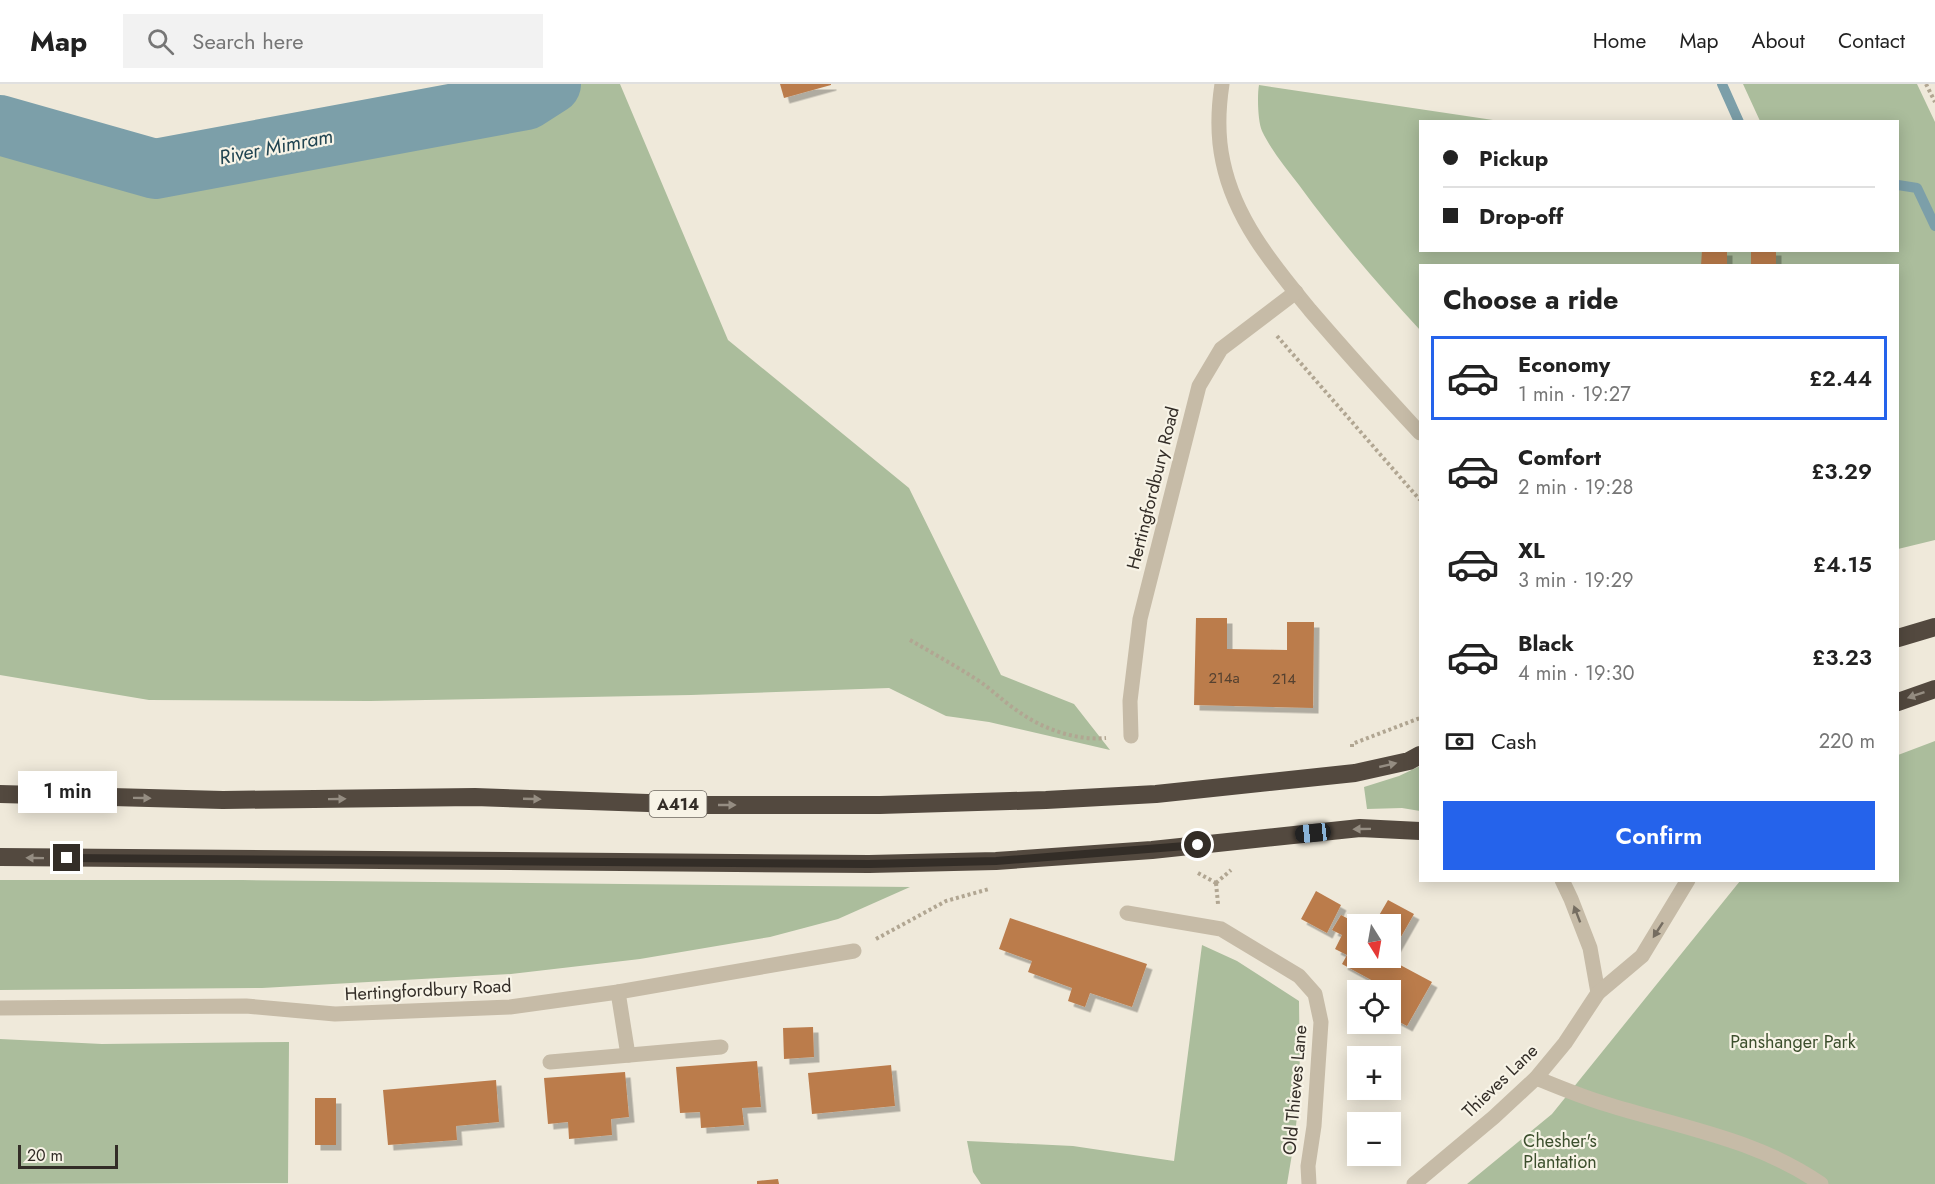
<!DOCTYPE html>
<meta charset="utf-8">
<style>
:root{--surface:#fff;--page:#f2f2f2;--text:#222;--muted:#767676;--line:#e0e0e0;--accent:#2563eb}
body{margin:0;font-family:Jost,sans-serif;background:var(--page);color:var(--text);height:100vh;display:flex;flex-direction:column;font-size:22px;white-space:nowrap}
*{box-sizing:border-box;margin:0}
p{font-size:20px;color:var(--muted)}
.icon{flex:none;width:33px;height:33px;fill:none;stroke:currentColor;stroke-width:2;stroke-linecap:round;stroke-linejoin:round}
.map{position:relative;flex:1;overflow:hidden}
.sheet{position:absolute;left:1419px;top:180px;width:480px;height:618px;display:flex;flex-direction:column;background:var(--surface);border-radius:0px;box-shadow:0 3px 15px #0003}
.sheet>*{flex:none}
.top-card{position:absolute;left:1419px;top:36px;width:480px;height:132px;border-radius:0px;box-shadow:0 3px 15px #0003;display:grid;align-content:center;height:132px;padding:0 24px;background:var(--surface)}
.needle{width:39px;rotate:169deg}
.tools{position:absolute;left:1347px;top:830px;display:grid;gap:12px}
.tools a{display:grid;place-items:center;width:54px;height:54px;border-radius:0px;background:var(--surface);box-shadow:0 3px 15px #0003;font-size:30px}
.scale{position:absolute;left:18px;bottom:15px;width:100px;box-sizing:border-box;padding-left:6px;border:3px solid #332d27;border-top:0;font-size:16px;line-height:21px;white-space:nowrap;color:#332d27;-webkit-text-stroke:4px #f7f3e6;paint-order:stroke}
.end{position:absolute;width:27px;height:27px;margin:-14px;border:8px solid #332d27;background:#fff;box-shadow:0 0 0 3px #fff}
.from{border-radius:50%}
.bubble{position:absolute;height:42px;border-radius:0px;background:var(--surface);box-shadow:0 3px 15px #0003;font-size:20px;font-weight:600;line-height:42px;text-align:center}
.car{position:absolute;width:18px;height:36px;margin:-18px -9px;border-radius:8px;box-shadow:0 0 4px 2px #0007;background:linear-gradient(#222 24%,#8ab4d8 0 40%,#222 0 76%,#8ab4d8 0 86%,#222 0)}
.top-card b{display:flex;align-items:center;gap:21px;height:57px;font-size:22px}
.top-card b+b{border-top:2px solid var(--line)}
.top-card i{width:15px;height:15px;background:var(--text)}
ul{padding:0;list-style:none}
li{display:flex;align-items:center;gap:18px;height:84px;margin:0 12px 9px;padding:0 12px;border:3px solid transparent;border-radius:0px}
li div{flex:1}
li b{display:block;font-size:22px}
li em{font-style:normal;font-weight:600}
li.active{border-color:var(--accent)}
li>.icon{width:54px;height:54px;stroke-width:1.5}
h2{padding:0 24px;font-size:27px;line-height:72px}
.pay{display:flex;align-items:center;gap:15px;height:66px;padding:0 24px;font-size:22px}
.pay p{margin-inline-start:auto}
.button{display:flex;gap:12px;margin-top:auto;padding:12px 24px}
.button a{flex:1;height:69px;border-radius:0px;background:var(--accent);color:#fff;font-size:24px;font-weight:600;line-height:69px;text-align:center}
header{display:flex;align-items:center;gap:36px;box-sizing:border-box;height:84px;padding:0 30px;background:var(--surface);border-bottom:2px solid var(--line)}
header strong{font-size:28px}
nav{display:flex;gap:33px;margin-inline-start:auto;font-size:21px}
.search{width:420px;height:54px;background:var(--page);display:flex;align-items:center;gap:15px;box-sizing:border-box;padding:0 21px;border-radius:0px;color:var(--muted);font-size:22px}
.map>svg:first-child{display:block}
.green{fill:#abbd9c}
.lines{fill:none;stroke-linecap:round;stroke-linejoin:round}
.stream{stroke:#7c9fa9;stroke-width:10}
.river{stroke:#7c9fa9;stroke-width:60}
.building{fill:#bb7c4c;filter:url(#shadow)}
.path{stroke:#b1a692;stroke-width:4;stroke-dasharray:3 3;stroke-linecap:butt}
.minor{stroke:#c6bba7;stroke-width:15}
.highway{stroke:#53493f;stroke-width:18}
.oneway{fill:#958d82}
.oneway2{fill:#756d61}
.route{stroke:#332d27;stroke-width:8}
.labels{text-anchor:middle;dominant-baseline:central;stroke-width:4.5;stroke-linejoin:round;paint-order:stroke}
.number-label{font-size:15px;fill:#554130}
.shield{fill:#f7f3e6;stroke:#6e6860;stroke-width:1.5}
.shield-label{font-size:16px;font-weight:bold;fill:#332d27}
.street-label{font-size:18px;fill:#332d27;stroke:#f7f3e6}
.park-label{font-size:18px;fill:#3c4f2d;stroke:#f7f3e6}
.water-label{font-size:20px;font-style:italic;fill:#204451;stroke:#f7f3e6}
</style>
<header>
<strong>Map</strong>
<div class="search"><svg class="icon" aria-label="search" viewBox="0 0 24 24"><circle cx="10" cy="10" r="6"/><path d="M15 15l6 6"/></svg>Search here</div>
<nav><a>Home</a><a>Map</a><a>About</a><a>Contact</a></nav>
</header>
<div class="map">
<svg width="1935" height="1100" viewBox="0 0 1935 1100">
<defs>
<filter id="shadow"><feDropShadow dx="5.5" dy="5.5" stdDeviation="0" flood-color="#0004"/></filter>
</defs>
<rect width="100%" height="100%" fill="#efe9da"/>
<g class="green">
<polygon points="551,0 620,0 728,256 909,404 1001,591 1074,620 1110,666 989,638 946,632 889,604 691,611 370,617 149,616 0,591 0,43 156,85 526,16"/>
<path d="M 1743,0 L 1917,0 L 1935,38 L 1935,456 L 1898,465 L 1898,182 L 1420,182 L 1420,246 C 1377,199 1336,152 1299,101 C 1286,84 1271,66 1262,47 C 1258,38 1257,12 1259,1 L 1493,36 L 1493,38 L 1420,38 L 1420,166 L 1898,166 L 1898,38 L 1760,37 Z"/>
<polygon points="1935,657 1935,1100 1467,1100 1552,1030 1740,797 1898,796 1898,671"/>
<polygon points="1420,682 1420,727 1402,724 1367,725 1364,703 1399,692"/>
<polygon points="0,796 242,796 910,803 838,835 770,853 640,875 511,890 262,904 0,906"/>
<polygon points="1202,861 1237,877 1299,917 1300,1001 1295,1052 1287,1100 981,1100 973,1088 967,1057 1073,1062 1174,1077"/>
<polygon points="0,955 102,960 289,958 288,1099 0,1100"/>
</g>
<g class="lines">
<g class="stream">
<polyline points="1722,0 1739,38"/>
<polyline points="1898,101 1917,104 1935,142"/>
</g>
<polyline class="river" points="0,41 155,85 526,16 551,0"/>
</g>
<g class="building">
<polygon points="780,0 831,0 831,1 784,14"/>
<polygon points="1702,166 1727,166 1727,182 1701,182"/>
<rect x="1751" y="166" width="25" height="16"/>
<polygon points="1196,534 1227,534 1227,565 1287,566 1287,538 1314,538 1313,624 1194,621"/>
<polygon points="1316,807 1341,821 1327,849 1301,835"/>
<polygon points="1388,816 1414,830 1390,872 1390,840 1374,840"/>
<polygon points="1341,831 1358,840 1358,873 1390,873 1389,875 1432,898 1407,942 1390,933 1390,906 1385,906 1386,904 1342,880 1347,871 1335,865 1342,851 1332,846"/>
<polygon points="1010,834 1147,880 1132,923 1090,909 1085,923 1068,917 1072,904 1028,888 1032,877 999,865"/>
<polygon points="813,943 814,973 784,975 783,944"/>
<polygon points="757,977 761,1023 742,1024 744,1041 701,1044 700,1028 680,1029 676,983"/>
<polygon points="891,981 895,1022 812,1030 808,989"/>
<polygon points="625,988 629,1033 611,1035 612,1051 569,1055 568,1038 548,1040 544,994"/>
<polygon points="496,996 499,1038 456,1042 457,1056 388,1061 383,1006"/>
<rect x="315" y="1014" width="21" height="47"/>
<polygon points="778,1095 779,1100 757,1100 757,1097"/>
</g>
<g class="lines">
<g class="path">
<polyline points="1926,0 1935,18"/>
<polyline points="1277,252 1420,416"/>
<path d="M 910,556 C 934,570 958,583 982,599 C 993,607 1003,617 1015,625 C 1040,644 1075,657 1106,654"/>
<polyline points="1352,663 1352,660 1420,634"/>
<polyline points="1198,789 1216,799"/>
<polyline points="1216,799 1218,820"/>
<polyline points="1216,799 1231,786"/>
<polyline points="876,855 946,817 989,805"/>
</g>
<g class="minor">
<path d="M 1222,0 C 1218,26 1217,51 1223,78 C 1235,136 1274,182 1310,226 C 1346,268 1383,309 1420,349"/>
<polyline points="1131,652 1130,617 1140,535 1199,302 1221,265 1296,208"/>
<polyline points="1562,796 1571,815 1590,864 1598,909"/>
<polyline points="1127,829 1221,845 1299,892 1315,910 1321,938 1314,1042 1308,1082 1309,1100"/>
<polyline points="618,908 628,971"/>
<polyline points="0,924 246,922 335,930 510,923 618,908 854,867"/>
<polyline points="550,978 721,963"/>
<path d="M 1536,994 C 1559,1003 1582,1013 1606,1020 C 1679,1043 1757,1055 1821,1100"/>
<polyline points="1414,1100 1494,1033 1536,994 1565,959 1598,909 1642,872 1688,796"/>
</g>
<g class="highway">
<polyline points="1898,554 1935,543"/>
<polyline points="1898,618 1935,605"/>
<polyline points="0,710 223,716 475,713 707,721 880,721 1046,716 1156,710 1355,689 1409,677 1420,671"/>
<polyline points="0,773 869,780 996,777 1152,766 1360,744 1420,747"/>
</g>
</g>
<defs><path id="oneway-solid" d="M-6-.8H1V-3.2L6.5 0L1 3.2V.8H-6Z" transform="scale(1.5)"/></defs>
<g class="oneway">
<use href="#oneway-solid" transform="translate(1916 611) rotate(161)"/>
<use href="#oneway-solid" transform="translate(1388 681) rotate(-13)"/>
<use href="#oneway-solid" transform="translate(142 714) rotate(1)"/>
<use href="#oneway-solid" transform="translate(337 715) rotate(-1)"/>
<use href="#oneway-solid" transform="translate(532 715) rotate(2)"/>
<use href="#oneway-solid" transform="translate(727 721)"/>
<use href="#oneway-solid" transform="translate(1362 745) rotate(179)"/>
<use href="#oneway-solid" transform="translate(35 774) rotate(-179)"/>
</g>
<g class="oneway2">
<use href="#oneway-solid" transform="translate(1577 830) rotate(-111)"/>
<use href="#oneway-solid" transform="translate(1658 846) rotate(123)"/>
</g>
<g class="lines">
<polyline class="route" points="67,774 869,780 996,777 1198,761"/>
</g>
<g class="labels">
<g class="number-label">
<text x="1224" y="594">214a</text>
<text x="1284" y="595">214</text>
</g>
<rect class="shield" x="649.5" y="707" width="57" height="26" rx="4.5"/>
<g class="shield-label">
<text x="678" y="720">A414</text>
</g>
<g class="street-label">
<text transform="translate(1153 404) rotate(-76)">Hertingfordbury Road</text>
<text transform="translate(428 906) rotate(-3)">Hertingfordbury Road</text>
<text transform="translate(1500 997) rotate(-44)">Thieves Lane</text>
<text transform="translate(1295 1006) rotate(-85)">Old Thieves Lane</text>
</g>
<g class="park-label">
<text x="1793" y="958">Panshanger Park</text>
<text x="1560" y="1057">Chesher's<tspan x="1560" dy="21">Plantation</tspan></text>
</g>
<g class="water-label">
<text transform="translate(276 63) rotate(-11)">River Mimram</text>
</g>
</g>
</svg>
<div class="tools">
<a><svg class="needle" viewBox="-14 -14 28 28"><path d="M0-13l5 13h-10z" fill="#e53935"/><path d="M0 13l5-13h-10z" fill="#767676"/></svg></a>
<a><svg class="icon" aria-label="locate" viewBox="0 0 24 24"><circle cx="12" cy="12" r="6"/><path d="M12 2v4M12 18v4M2 12h4M18 12h4"/></svg></a>
<a>+</a>
<a>−</a>
</div>
<div class="scale">20 m</div>
<i class="end from" style="left:1198px;top:761px"></i>
<i class="end" style="left:67px;top:774px"></i>
<div class="bubble" style="left:18px;top:687px;width:99px">1 min</div>
<i class="car" style="left:1313px;top:749px;rotate:264deg"></i>
<div class="top-card">
<b><i class="from"></i>Pickup</b>
<b><i></i>Drop-off</b>
</div>
<section class="sheet">
<h2>Choose a ride</h2>
<ul>
<li class="active"><svg class="icon" aria-label="car" viewBox="0 0 24 24"><path d="M5 17H2v-5l4-1 3-4h7l3 4 3 1v5h-3M9 17h6M6 11h13"/><circle cx="7" cy="17" r="2"/><circle cx="17" cy="17" r="2"/></svg><div><b>Economy</b><p>1 min · 19:27</p></div><em>£2.44</em></li>
<li><svg class="icon" aria-label="car" viewBox="0 0 24 24"><path d="M5 17H2v-5l4-1 3-4h7l3 4 3 1v5h-3M9 17h6M6 11h13"/><circle cx="7" cy="17" r="2"/><circle cx="17" cy="17" r="2"/></svg><div><b>Comfort</b><p>2 min · 19:28</p></div><em>£3.29</em></li>
<li><svg class="icon" aria-label="car" viewBox="0 0 24 24"><path d="M5 17H2v-5l4-1 3-4h7l3 4 3 1v5h-3M9 17h6M6 11h13"/><circle cx="7" cy="17" r="2"/><circle cx="17" cy="17" r="2"/></svg><div><b>XL</b><p>3 min · 19:29</p></div><em>£4.15</em></li>
<li><svg class="icon" aria-label="car" viewBox="0 0 24 24"><path d="M5 17H2v-5l4-1 3-4h7l3 4 3 1v5h-3M9 17h6M6 11h13"/><circle cx="7" cy="17" r="2"/><circle cx="17" cy="17" r="2"/></svg><div><b>Black</b><p>4 min · 19:30</p></div><em>£3.23</em></li>
</ul>
<div class="pay"><svg class="icon" aria-label="cash" viewBox="0 0 24 24"><path d="M3 7h18v10H3z"/><circle cx="12" cy="12" r="2"/></svg>Cash<p>220 m</p></div>
<div class="button"><a>Confirm</a></div>
</section>
</div>
